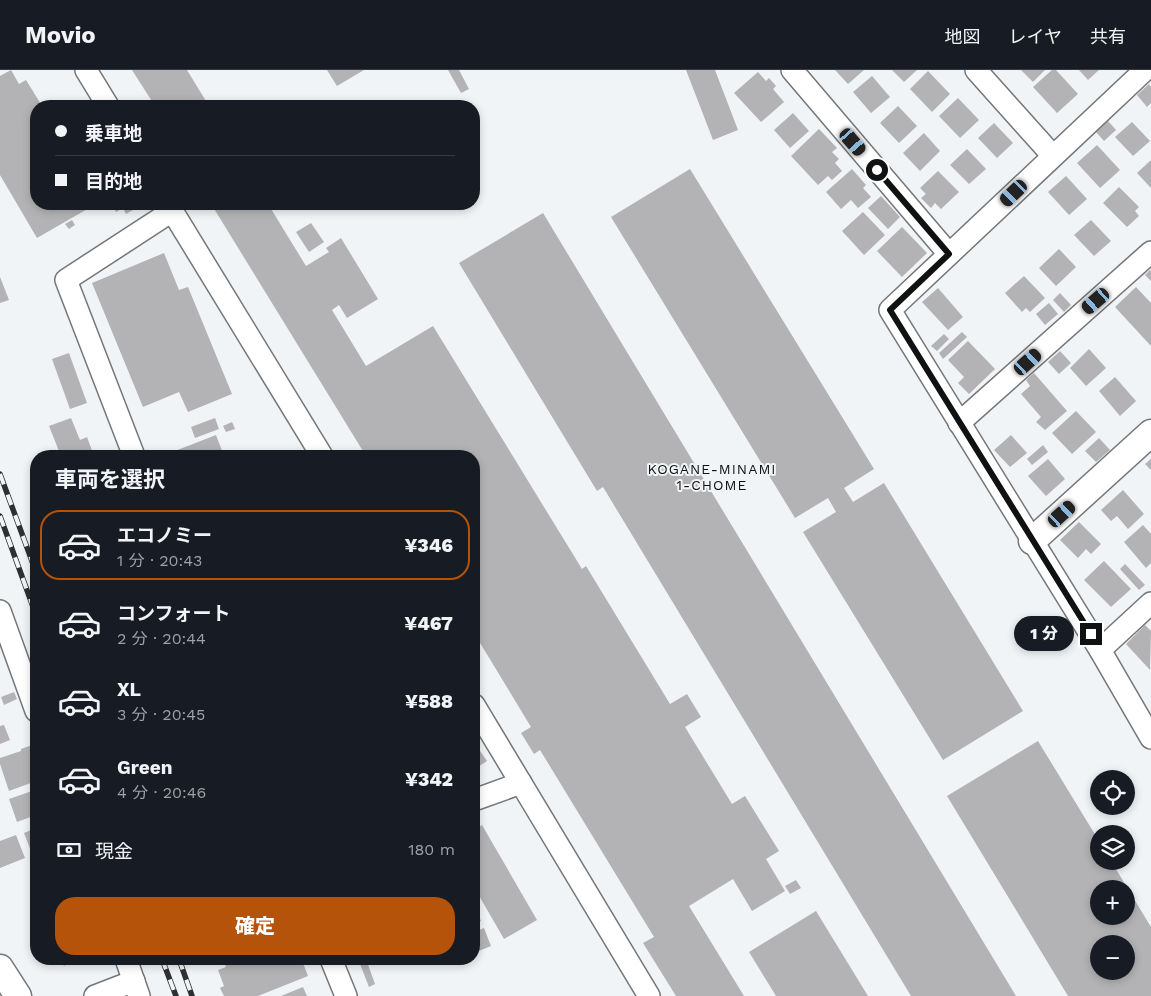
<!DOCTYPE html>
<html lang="ja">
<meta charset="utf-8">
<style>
:root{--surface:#171b24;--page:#242831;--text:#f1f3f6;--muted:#9ea1a6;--line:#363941;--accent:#b45309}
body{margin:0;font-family:"Work Sans","Noto Sans JP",sans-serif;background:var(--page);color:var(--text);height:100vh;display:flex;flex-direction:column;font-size:19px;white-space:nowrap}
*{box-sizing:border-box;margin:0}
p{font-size:16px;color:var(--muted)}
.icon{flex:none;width:28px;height:28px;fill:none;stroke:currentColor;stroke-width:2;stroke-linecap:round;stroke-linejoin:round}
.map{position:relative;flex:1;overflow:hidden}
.drawer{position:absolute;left:30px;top:380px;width:450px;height:515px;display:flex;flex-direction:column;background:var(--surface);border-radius:20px;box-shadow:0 2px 8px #0003}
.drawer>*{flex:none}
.top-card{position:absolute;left:30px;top:30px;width:450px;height:110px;border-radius:20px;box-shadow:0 2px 8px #0003;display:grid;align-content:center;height:110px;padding:0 25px;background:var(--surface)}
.buttons{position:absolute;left:1090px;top:700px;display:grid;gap:10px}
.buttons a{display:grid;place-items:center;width:45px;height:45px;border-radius:50%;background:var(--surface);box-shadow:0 2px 8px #0003;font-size:25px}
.end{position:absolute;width:22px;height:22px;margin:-11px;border:6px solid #101112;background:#fff;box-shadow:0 0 0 2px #fff}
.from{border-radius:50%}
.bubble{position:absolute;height:35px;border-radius:18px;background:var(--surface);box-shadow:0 2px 8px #0003;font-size:16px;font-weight:800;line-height:35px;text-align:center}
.car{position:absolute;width:15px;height:30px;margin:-15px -8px;border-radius:6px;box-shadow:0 0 4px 1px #0007;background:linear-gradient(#222 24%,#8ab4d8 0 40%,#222 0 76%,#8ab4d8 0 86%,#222 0)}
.top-card b{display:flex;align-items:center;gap:18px;height:48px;font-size:19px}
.top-card b+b{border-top:1px solid var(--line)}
.top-card i{width:12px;height:12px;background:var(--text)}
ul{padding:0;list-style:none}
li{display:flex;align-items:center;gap:15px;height:70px;margin:0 10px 8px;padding:0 15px;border:2px solid transparent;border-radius:20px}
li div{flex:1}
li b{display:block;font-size:19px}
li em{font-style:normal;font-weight:800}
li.active{border-color:var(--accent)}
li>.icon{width:45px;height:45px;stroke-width:1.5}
h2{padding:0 25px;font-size:22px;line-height:60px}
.pay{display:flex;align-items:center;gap:12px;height:55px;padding:0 25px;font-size:19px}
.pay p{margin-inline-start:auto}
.button{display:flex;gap:10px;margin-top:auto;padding:10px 25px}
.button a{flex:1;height:58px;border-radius:20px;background:var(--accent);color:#fff;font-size:20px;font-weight:800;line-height:58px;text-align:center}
header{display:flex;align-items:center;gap:30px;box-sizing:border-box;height:70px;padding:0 25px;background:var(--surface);border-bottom:1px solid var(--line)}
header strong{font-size:24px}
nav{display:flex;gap:28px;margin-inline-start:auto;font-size:18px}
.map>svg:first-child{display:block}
.building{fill:#b3b2b5;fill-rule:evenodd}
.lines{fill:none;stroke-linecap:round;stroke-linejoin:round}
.minor-casing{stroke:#747678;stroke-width:24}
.tertiary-casing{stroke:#747678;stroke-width:29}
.minor{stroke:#fff;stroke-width:21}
.tertiary{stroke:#fff;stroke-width:26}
.rail-casing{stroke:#2e2f30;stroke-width:5.5}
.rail{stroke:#f1f4f6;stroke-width:4;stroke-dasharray:11;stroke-linecap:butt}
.route{stroke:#101112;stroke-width:6}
.labels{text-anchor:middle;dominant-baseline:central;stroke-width:4;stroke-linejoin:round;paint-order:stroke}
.neighbourhood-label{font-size:14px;letter-spacing:1px;fill:#101112;stroke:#f1f4f6}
</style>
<header>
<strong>Movio</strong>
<nav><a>地図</a><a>レイヤ</a><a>共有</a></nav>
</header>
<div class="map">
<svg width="1151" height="926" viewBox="0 0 1151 926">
<rect width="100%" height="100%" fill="#f1f4f6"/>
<g class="building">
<polygon points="11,0 19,14 26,10 42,36 36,36 36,134 96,134 37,168 0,105 0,6"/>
<polygon points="132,0 187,0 209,36 155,36"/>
<polygon points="327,0 364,0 337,16"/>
<polygon points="448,0 459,0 469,19 461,23"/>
<polygon points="686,0 715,0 738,60 713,70"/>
<polygon points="835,0 864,0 848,14"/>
<polygon points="892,0 917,0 904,12"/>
<polygon points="1021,0 1045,0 1033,12"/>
<polygon points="1052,0 1056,0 1078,24 1057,43 1033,17"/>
<polygon points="1079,0 1099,0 1088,10"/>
<polygon points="928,1 950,24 932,42 910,19"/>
<polygon points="758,2 766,11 769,8 776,16 773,19 784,32 761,52 734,23"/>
<polygon points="872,6 890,27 871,43 853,22"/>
<polygon points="1149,14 1151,17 1151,33 1147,37 1137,25"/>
<polygon points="958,28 979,50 960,68 939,46"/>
<polygon points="898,36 917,56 899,73 880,53"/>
<polygon points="793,43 809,61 790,78 774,60"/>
<polygon points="1108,51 1116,60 1104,71 1096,62"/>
<polygon points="1132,52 1150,71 1133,86 1115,67"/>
<polygon points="994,53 1013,73 997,88 978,68"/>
<polygon points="819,59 837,78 832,82 839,89 835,93 842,101 832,110 828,106 818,115 791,86"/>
<polygon points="924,63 940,81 920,101 903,83"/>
<polygon points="1097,75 1120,100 1100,118 1077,93"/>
<polygon points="967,79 986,99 969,114 950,95"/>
<polygon points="1151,90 1151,118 1137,103"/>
<polygon points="690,99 874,399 844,418 853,432 884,413 1023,641 943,690 803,462 836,442 828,428 795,448 611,147"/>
<polygon points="852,99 866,115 863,118 871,127 858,138 851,130 841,139 826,122"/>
<polygon points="938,101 959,122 941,139 935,133 931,138 921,128 926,124 920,118"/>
<polygon points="1066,106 1087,129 1069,145 1048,122"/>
<polygon points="1119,117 1139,137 1135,141 1139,146 1127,157 1103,133"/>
<polygon points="881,126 900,147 888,159 868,138"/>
<polygon points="112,134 129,134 133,140 126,144 123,138 116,142"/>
<polygon points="204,134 268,134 306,196 329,182 326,178 341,168 378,229 347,248 339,235 332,240 366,296 433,256 582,499 586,496 670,634 687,624 701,647 685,657 732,734 745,726 779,781 766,789 785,821 752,841 733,809 689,836 744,926 676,926 643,873 654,867 540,680 534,684 521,663 531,657 474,563 474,386 366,386 213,137 208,140"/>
<polygon points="279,134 290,134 282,139"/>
<polygon points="863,142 885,165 864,185 842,161"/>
<polygon points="543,143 1016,926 911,926 603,417 597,421 459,193"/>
<polygon points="72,150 75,155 69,159 65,154"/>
<polygon points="1091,150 1111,171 1094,186 1074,165"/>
<polygon points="311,153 324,172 309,182 296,162"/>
<polygon points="902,157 927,183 902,207 877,181"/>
<polygon points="1059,179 1076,197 1056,216 1039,198"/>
<polygon points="164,183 179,220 188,217 232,324 188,342 179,322 143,337 92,213"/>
<polygon points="1150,200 1151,201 1151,211 1145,205"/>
<polygon points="1024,206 1045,228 1030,242 1026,238 1022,242 1005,223"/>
<polygon points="0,207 9,230 0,233"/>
<polygon points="1136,217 1151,233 1151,276 1115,237"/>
<polygon points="938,218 963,247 948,260 922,232"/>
<polygon points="1060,223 1071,235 1064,242 1053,230"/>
<polygon points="1049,233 1058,244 1045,255 1036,244"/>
<polygon points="962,262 967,267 943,289 939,283"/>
<polygon points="944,264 949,269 937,281 931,276"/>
<polygon points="968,271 995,299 969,324 958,313 964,307 948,290"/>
<polygon points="1089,279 1106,298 1086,316 1070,298"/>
<polygon points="1060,281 1071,293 1059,304 1048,292"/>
<polygon points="69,283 87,333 70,339 52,289"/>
<polygon points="1034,303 1067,341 1045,360 1036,352 1041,347 1021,324 1030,316 1026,310"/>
<polygon points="1115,307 1136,331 1120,346 1099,321"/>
<polygon points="1076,341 1096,362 1072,384 1052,363"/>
<polygon points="71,348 80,370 87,367 94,386 61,386 49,356"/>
<polygon points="215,348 219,359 195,368 191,357"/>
<polygon points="232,352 235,359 226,362 223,356"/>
<polygon points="216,365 224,386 162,386"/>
<polygon points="1011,365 1027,383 1010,397 994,380"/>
<polygon points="1099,368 1110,380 1096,392 1085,381"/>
<polygon points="1043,375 1048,382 1032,395 1027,389"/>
<polygon points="1048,389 1065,409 1046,426 1028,406"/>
<polygon points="1151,389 1151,400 1145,394"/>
<polygon points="1123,420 1144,444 1128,459 1117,446 1111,451 1101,440"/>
<polygon points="1079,452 1101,474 1091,484 1086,479 1078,488 1060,470"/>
<polygon points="1143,455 1151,464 1151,493 1146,498 1124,472"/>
<polygon points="1104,491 1131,519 1111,537 1084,510"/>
<polygon points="1125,494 1145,515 1139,520 1120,499"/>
<polygon points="1145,555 1151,561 1150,600 1126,574"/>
<polygon points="14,622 17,629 4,635 1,627"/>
<polygon points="4,655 10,670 0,674 0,656"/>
<path d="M 1038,671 L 1099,771 L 1099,791 L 1111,791 L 1151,857 L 1151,926 L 1068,926 L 947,726 ZM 1099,819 L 1126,819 L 1126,846 L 1099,846 ZM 1099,874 L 1126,874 L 1126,901 L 1099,901 Z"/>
<polygon points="35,674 36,711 9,721 0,694 0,688 21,681 21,679"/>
<polygon points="478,678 487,691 478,697 474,691 474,681"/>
<polygon points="35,720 36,745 17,752 9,729"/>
<polygon points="482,755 537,850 504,869 474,817 474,760"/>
<polygon points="36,758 36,788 34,789 24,763"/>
<polygon points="16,765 25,788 0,798 0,771"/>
<polygon points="796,810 801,818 790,824 785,816"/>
<polygon points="474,834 481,851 474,854"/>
<polygon points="816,841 868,926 776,926 749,882"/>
<polygon points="484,858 491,876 474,883 474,862"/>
<polygon points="59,889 73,889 64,896"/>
<polygon points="223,889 274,889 276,893 287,889 308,889 308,891 303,893 308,906 258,926 224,926 220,918 224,916 218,900 226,897"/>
<polygon points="358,889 366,889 375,914 369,917"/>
<polygon points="303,917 307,926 281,926"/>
</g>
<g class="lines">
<defs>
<g id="minor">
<polyline points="86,0 108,36"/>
<polyline points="792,0 949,184"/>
<polyline points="976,0 1053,86"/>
<polyline points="1145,0 890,240 1100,580 1151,668"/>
<polyline points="168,134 322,386"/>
<polyline points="959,353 1151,182"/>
<polyline points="134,386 66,210 172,141"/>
<polyline points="0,541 36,641"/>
<polyline points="1100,580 1151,533"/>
<polyline points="474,635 649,926"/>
<polyline points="474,730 521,713"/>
<polyline points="126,889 139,926"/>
<polyline points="331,889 346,926"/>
<polyline points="95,926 134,911"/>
</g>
<g id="tertiary">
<polyline points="1032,471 1151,363"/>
<polyline points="0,898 18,926"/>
</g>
</defs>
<use href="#minor" class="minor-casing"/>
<use href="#tertiary" class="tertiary-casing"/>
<use href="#minor" class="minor"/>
<use href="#tertiary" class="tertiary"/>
<defs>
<g id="rail">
<polyline points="0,404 36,502"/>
<polyline points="0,446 36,545"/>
<polyline points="162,889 176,926"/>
<polyline points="179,889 192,926"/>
</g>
</defs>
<use href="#rail" class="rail-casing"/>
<use href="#rail" class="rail"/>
</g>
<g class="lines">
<polyline class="route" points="877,100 949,184 890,240 1091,564"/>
</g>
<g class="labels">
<g class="neighbourhood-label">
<text x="712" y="399">KOGANE-MINAMI<tspan x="712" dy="16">1-CHOME</tspan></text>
</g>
</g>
</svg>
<div class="buttons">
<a><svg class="icon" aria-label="locate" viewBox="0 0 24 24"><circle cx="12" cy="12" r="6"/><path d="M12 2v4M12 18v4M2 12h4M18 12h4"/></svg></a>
<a><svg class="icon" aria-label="layers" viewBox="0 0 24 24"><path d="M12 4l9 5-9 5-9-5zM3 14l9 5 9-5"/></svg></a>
<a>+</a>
<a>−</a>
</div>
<i class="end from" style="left:877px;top:100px"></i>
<i class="end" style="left:1091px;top:564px"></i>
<div class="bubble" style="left:1014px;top:546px;width:60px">1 分</div>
<i class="car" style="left:853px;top:72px;rotate:139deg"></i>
<i class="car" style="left:1014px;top:123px;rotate:226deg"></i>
<i class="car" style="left:1096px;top:231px;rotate:229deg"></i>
<i class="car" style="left:1028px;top:292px;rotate:48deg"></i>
<i class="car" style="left:1062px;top:444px;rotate:48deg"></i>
<div class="top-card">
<b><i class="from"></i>乗車地</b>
<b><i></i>目的地</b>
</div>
<section class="drawer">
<h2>車両を選択</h2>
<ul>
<li class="active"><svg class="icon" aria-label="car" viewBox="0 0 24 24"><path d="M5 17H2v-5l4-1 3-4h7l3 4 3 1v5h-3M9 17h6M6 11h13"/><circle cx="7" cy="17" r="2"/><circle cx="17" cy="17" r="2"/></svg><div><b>エコノミー</b><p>1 分 · 20:43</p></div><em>¥346</em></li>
<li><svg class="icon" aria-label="car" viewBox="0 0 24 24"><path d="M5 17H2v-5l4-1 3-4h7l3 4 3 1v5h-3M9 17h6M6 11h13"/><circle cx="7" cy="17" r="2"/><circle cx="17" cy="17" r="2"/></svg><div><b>コンフォート</b><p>2 分 · 20:44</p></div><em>¥467</em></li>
<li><svg class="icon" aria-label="car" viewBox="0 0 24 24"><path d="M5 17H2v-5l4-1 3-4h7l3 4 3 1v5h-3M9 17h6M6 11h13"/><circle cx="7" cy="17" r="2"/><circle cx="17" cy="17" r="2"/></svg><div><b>XL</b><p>3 分 · 20:45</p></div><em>¥588</em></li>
<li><svg class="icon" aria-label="car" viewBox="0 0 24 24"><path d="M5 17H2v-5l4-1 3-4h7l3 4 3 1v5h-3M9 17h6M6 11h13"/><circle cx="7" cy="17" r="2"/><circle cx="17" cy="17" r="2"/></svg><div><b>Green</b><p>4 分 · 20:46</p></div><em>¥342</em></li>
</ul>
<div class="pay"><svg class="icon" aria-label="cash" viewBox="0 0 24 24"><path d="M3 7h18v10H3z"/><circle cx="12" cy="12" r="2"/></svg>現金<p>180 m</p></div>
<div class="button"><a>確定</a></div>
</section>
</div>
